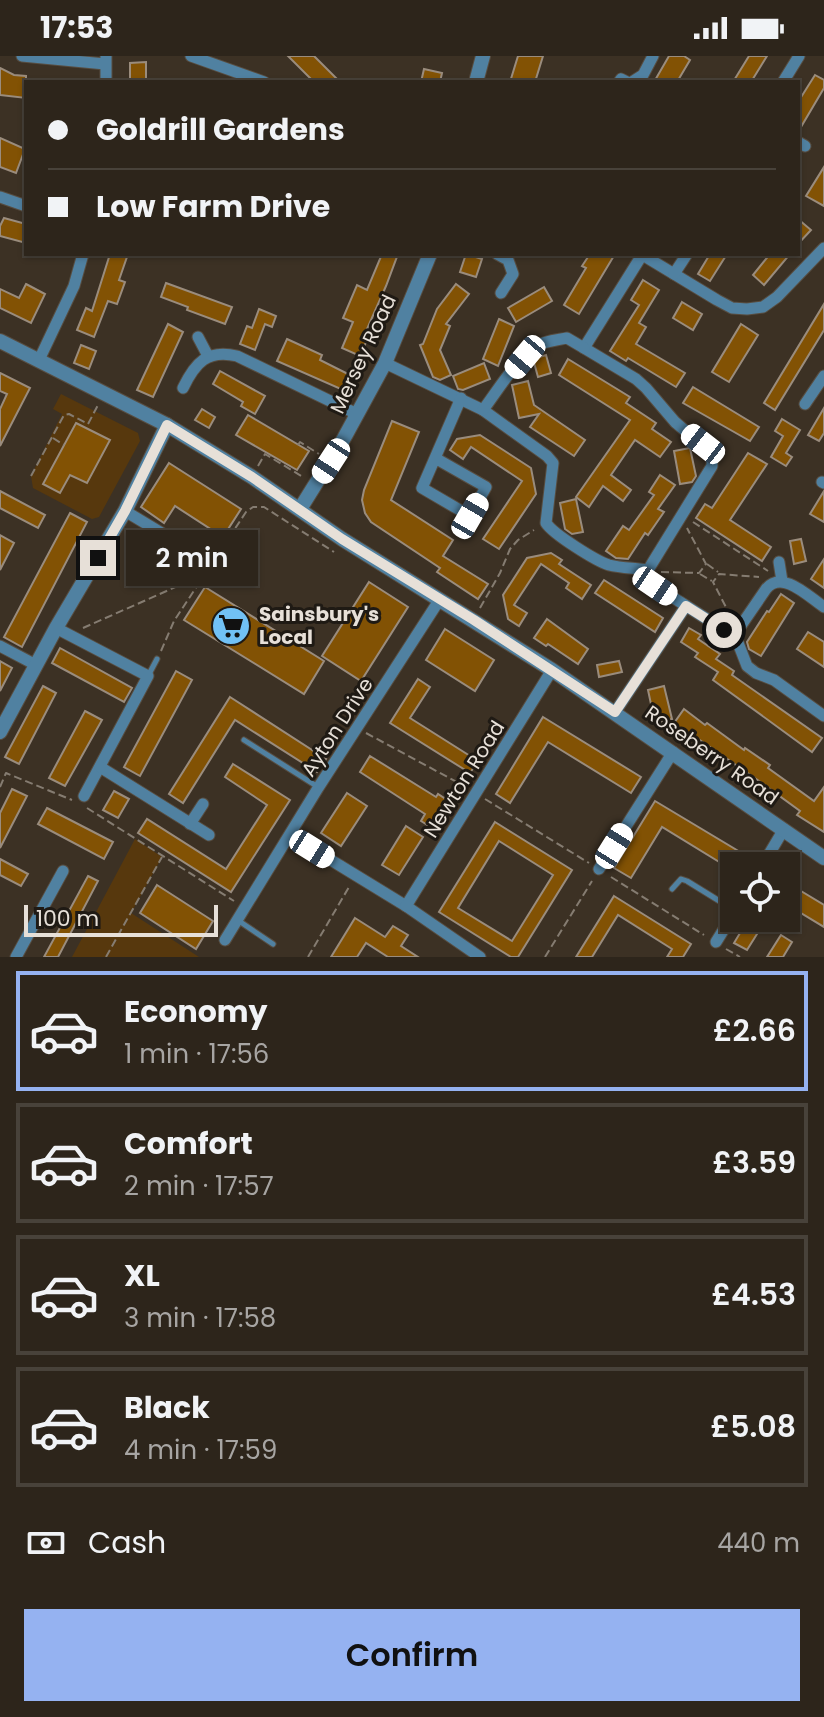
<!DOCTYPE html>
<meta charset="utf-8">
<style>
:root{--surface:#2d251b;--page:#352d24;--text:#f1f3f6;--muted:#a7a5a3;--line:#48423a;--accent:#95b2f1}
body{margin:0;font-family:Poppins,sans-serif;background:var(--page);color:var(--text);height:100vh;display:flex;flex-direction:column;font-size:30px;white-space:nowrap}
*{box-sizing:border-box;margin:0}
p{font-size:26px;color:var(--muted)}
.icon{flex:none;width:44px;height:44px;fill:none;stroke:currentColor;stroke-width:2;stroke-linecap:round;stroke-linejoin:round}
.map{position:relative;height:901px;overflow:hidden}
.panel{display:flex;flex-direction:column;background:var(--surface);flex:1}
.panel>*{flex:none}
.hud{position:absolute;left:24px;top:24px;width:776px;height:176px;border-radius:0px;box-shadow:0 2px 6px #0004,0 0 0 2px var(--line);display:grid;align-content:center;height:176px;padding:0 24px;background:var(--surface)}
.tools{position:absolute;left:720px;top:796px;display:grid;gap:16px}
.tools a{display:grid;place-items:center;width:80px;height:80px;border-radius:0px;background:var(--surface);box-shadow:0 2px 6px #0004,0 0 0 2px var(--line);font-size:40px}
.scale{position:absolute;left:24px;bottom:20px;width:194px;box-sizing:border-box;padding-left:8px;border:4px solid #e7e0d8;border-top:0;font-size:22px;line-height:28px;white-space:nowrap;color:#e7e0d8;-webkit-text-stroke:6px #1f1a14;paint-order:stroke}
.end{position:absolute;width:36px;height:36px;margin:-18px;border:10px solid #e7e0d8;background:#111;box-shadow:0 0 0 4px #111}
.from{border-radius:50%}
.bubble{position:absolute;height:56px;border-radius:0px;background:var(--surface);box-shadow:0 2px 6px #0004,0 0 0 2px var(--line);font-size:26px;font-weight:600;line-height:56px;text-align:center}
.car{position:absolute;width:24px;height:48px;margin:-24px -12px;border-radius:10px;box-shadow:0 0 6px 2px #0007;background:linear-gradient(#fff 24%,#345 0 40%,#fff 0 76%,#345 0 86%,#fff 0)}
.hud b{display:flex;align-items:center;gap:28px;height:76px;font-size:30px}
.hud b+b{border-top:2px solid var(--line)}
.hud i{width:20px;height:20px;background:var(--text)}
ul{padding:14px 0 0;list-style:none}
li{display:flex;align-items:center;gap:24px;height:120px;margin:0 16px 12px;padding:0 8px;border:4px solid var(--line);border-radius:0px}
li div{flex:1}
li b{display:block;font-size:30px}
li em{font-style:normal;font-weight:600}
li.selected{border-color:var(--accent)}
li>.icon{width:72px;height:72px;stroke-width:1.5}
.pay{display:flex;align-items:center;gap:20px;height:88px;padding:0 24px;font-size:30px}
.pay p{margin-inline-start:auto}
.action{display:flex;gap:16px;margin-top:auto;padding:16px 24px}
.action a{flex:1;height:92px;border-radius:0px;background:var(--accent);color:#111;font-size:32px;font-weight:600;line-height:92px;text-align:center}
.status{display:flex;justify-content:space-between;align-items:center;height:56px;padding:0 40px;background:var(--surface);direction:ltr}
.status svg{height:22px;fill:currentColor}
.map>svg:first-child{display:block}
.green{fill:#57380d}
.building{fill:#825204;stroke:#9a8c7d;stroke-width:2;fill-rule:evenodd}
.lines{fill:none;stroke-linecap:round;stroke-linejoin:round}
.service-casing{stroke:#574d41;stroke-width:7}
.minor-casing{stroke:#574d41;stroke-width:13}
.tertiary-casing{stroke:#574d41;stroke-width:16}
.path{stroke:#857c71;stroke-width:2;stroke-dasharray:8 4;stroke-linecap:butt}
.service{stroke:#5081a1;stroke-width:5}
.minor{stroke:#5081a1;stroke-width:11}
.tertiary{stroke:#5081a1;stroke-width:14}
.route{stroke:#e7e0d8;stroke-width:10}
.labels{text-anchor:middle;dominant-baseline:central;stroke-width:6;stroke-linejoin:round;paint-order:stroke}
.street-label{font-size:20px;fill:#e7e0d8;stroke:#1f1a14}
.poi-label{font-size:20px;font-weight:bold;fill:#e7e0d8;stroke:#1f1a14;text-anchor:start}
</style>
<div class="status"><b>17:53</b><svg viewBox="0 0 49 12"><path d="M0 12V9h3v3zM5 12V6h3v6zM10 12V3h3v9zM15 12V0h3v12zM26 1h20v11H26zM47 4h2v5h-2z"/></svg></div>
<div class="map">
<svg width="824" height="901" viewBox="0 0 824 901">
<rect width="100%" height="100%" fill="#3c3124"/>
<g class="green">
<polygon points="61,338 138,377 140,385 99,461 92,463 33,432 31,420 62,358 53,353"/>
<polygon points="135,783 162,801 131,857 199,901 72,901"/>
</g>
<g class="building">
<polygon points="288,0 314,0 340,26 314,26"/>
<polygon points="518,0 543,0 535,26 510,26"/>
<polygon points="669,0 684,0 690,4 677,26 654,26"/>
<polygon points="749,0 767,0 751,26 733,26"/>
<polygon points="146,6 146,26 130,26 130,7"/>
<polygon points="0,12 14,19 26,20 26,42 0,39"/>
<polygon points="424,13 442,17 440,26 421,26"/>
<polygon points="815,19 824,24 824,32 798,76 798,46"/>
<polygon points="0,82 25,93 16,117 0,111"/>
<polygon points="824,111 824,150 806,140"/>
<polygon points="4,162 26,168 26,187 0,180 0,170"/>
<polygon points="798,163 811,174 798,188"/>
<polygon points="110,198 128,198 119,224 125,226 117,248 108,245 94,281 77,274 86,252 92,255"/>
<polygon points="382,198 398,198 386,230 367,273 371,275 360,300 342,292 353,266 343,262 357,229 367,234"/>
<polygon points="466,198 482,203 476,221 460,216"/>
<polygon points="590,198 615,198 579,258 564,249 586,212 582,210"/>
<polygon points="710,198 727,198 710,225 698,218"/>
<polygon points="770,198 790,198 764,229 753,219"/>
<polygon points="643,224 659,234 639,267 646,271 636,288 685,317 676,331 628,302 626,305 610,295 639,249 631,244"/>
<polygon points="166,227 232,251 225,268 187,254 188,251 161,241"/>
<polygon points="26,228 45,238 31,267 0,252 0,233 19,242"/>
<polygon points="456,228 469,238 446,268 450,270 440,294 451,319 440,324 433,321 420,289 423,288 437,253"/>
<polygon points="544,231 552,245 516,266 508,252"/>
<polygon points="682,246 702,258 693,274 673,262"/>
<polygon points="824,248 824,274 775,354 764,347"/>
<polygon points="259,253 276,260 272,271 265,268 255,294 240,288 247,270 252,272"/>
<polygon points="499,263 514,270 498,310 483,303"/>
<polygon points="168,268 183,276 153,341 137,334"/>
<polygon points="741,268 758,279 729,326 712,316"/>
<polygon points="287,283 322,299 320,304 350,319 343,334 277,305"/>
<polygon points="81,289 96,295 89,313 74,307"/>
<polygon points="546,299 551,317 538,321 533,303"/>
<polygon points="568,303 630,341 626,347 656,367 652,373 671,386 660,401 635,384 611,419 631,434 623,445 603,430 589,451 576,441 630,364 559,319"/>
<polygon points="484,307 490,323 463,334 458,333 453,320"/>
<polygon points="220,315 265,340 255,358 241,350 243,346 213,328"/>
<polygon points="0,317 30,332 0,390 0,353 7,338 0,335"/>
<polygon points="528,325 534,349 585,384 574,400 530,371 539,358 519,362 512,329"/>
<polygon points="693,331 759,371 750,385 683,347"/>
<polygon points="824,352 824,377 819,385 808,379"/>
<polygon points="202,353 215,361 209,372 195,364"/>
<polygon points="248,359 309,395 297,414 236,379"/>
<polygon points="782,363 800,374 786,397 792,401 786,410 771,401 783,380 775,375"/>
<polygon points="392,365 419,376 391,444 453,484 443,500 488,528 478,543 437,516 440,512 371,466 365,457 362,444 364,434"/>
<polygon points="76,367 110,384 87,427 70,419 60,437 43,428"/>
<polygon points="480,379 531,412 536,438 499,493 483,483 522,425 471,391 463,403 450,394 457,383"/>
<polygon points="690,392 696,420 692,426 680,428 674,395"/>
<polygon points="748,397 767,408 730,464 771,491 762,505 696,462 705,448 712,452"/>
<polygon points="169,407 241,453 223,481 175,450 164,467 141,451"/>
<polygon points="660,419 675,429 658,453 664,456 648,479 645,477 628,503 616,502 606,495 623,470 629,474 654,439 649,436"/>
<polygon points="0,435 45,459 38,472 0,452"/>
<polygon points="824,435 824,466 810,458"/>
<polygon points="576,443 583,476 572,478 565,473 560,447"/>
<polygon points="70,457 87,466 22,591 4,581"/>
<polygon points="0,479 14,487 0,514"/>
<polygon points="801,483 806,505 794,508 790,485"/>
<polygon points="551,497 562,504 559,508 591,529 582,543 566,532 569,527 541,508 514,549 527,557 519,570 508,563 503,539 527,502"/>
<polygon points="824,503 824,532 811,523"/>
<polygon points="604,524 663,562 655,576 595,537"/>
<polygon points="369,526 408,551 361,625 322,600"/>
<polygon points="205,531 324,605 304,638 184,564"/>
<polygon points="781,538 794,547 761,600 749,593 747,586 767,555 769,556"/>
<polygon points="547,563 588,593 578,608 548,588 546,590 534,582"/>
<polygon points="689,572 701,579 698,583 720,598 716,603 734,615 732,619 822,682 812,696 713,624 718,616 695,601 698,597 681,586"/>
<polygon points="445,573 494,604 475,635 426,604"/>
<polygon points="808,576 824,586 824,611 797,593"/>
<polygon points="60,592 132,632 124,646 52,607"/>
<polygon points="0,605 12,612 0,635"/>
<polygon points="619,605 622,616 599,621 597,609"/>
<polygon points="176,615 192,624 140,720 124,711"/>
<polygon points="418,623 430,631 410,662 478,705 470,717 390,667"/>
<polygon points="43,630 56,637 19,708 5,701"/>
<polygon points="664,630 672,663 655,667 648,634"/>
<polygon points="230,641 326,703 317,716 235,664 183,747 169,738"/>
<polygon points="684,653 705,669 707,667 744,694 745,692 770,709 768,712 814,745 824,731 824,776 797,759 800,755 759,725 691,678 688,681 672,670"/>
<polygon points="85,655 102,664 65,730 49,722"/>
<polygon points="543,661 641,721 631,737 548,686 510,747 496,738"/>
<polygon points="370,700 436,741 438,738 450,746 434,773 421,765 425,758 360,716"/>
<polygon points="233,708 290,744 231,836 138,777 147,763 226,813 267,749 225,721"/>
<polygon points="12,733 27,740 0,792 0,757"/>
<polygon points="114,735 129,743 118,762 103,754"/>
<polygon points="347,737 367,750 341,790 321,777"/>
<polygon points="655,745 755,805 754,810 734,810 734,815 662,771 631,822 614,812"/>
<polygon points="47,752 113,786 104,803 38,768"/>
<path d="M 495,766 L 572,814 L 518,901 L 511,901 L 439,856 ZM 499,785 L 553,819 L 512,885 L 458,852 Z"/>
<polygon points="406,770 423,781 399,819 382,809"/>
<polygon points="0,803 28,818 21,830 0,819"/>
<polygon points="88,820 98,825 58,901 44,901"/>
<polygon points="786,826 824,849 824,871 786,848"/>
<polygon points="157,829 213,865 196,893 140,857"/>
<polygon points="614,840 691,888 683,901 667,901 672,893 618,859 592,901 576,901"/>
<polygon points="355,862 385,881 393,870 408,879 401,890 418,901 388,901 366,887 357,901 331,901"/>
<polygon points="749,862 767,862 747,894 734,887"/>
<polygon points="781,879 792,886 783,901 767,901"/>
</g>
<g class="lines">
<defs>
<g id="service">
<polyline points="148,620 157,603"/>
<polyline points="244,684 318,731"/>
<polyline points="672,833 681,823 687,825 734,854"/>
<polyline points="239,865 273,888"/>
</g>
<g id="minor">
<polyline points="22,0 105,8"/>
<polyline points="191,0 264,26"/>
<polyline points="106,26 106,0"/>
<polyline points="619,26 621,23 627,26"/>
<polyline points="632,26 643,19 653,0"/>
<polyline points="783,26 799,0"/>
<polyline points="798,86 805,90"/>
<polyline points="0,141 26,150"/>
<polyline points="497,198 508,204 513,218 501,237"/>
<polyline points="641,198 717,244 732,252 747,253 763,251 777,241 824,192"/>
<path d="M 642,199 L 584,292 L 636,323 L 646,332 L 675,366 L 709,395 L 712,402 L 712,410 L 648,514 L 649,522 L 655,530 L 724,574 L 733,574 L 740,571 L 766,533 C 782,513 809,541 824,551"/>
<polyline points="674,218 687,198"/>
<polyline points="198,281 208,300"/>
<polyline points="39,304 74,230 83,198"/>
<path d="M 385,307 L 483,354 L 547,400 L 553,407 L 546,467 C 553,478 596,505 609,509 C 621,512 635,512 648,514"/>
<path d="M 183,332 C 195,307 207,293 237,300 L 357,358"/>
<polyline points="805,348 824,320"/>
<path d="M 483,354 C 498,334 516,304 536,290 C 545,285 557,284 567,282 L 584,292"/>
<polyline points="435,402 486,431 470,460 422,432 461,342"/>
<polyline points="822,426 824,427"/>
<polyline points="125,455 198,499"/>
<polyline points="779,506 782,525"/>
<polyline points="56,572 148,620 84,740"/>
<polyline points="733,574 747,610 756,617 774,624 824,660"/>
<polyline points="0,590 36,609"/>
<polyline points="615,656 686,550"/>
<polyline points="100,711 209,779"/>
<polyline points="190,768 203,748"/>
<polyline points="290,779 406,850 480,901"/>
<polyline points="762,810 784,773"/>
<polyline points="599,813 673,696"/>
<polyline points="406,850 552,614"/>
<polyline points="225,884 318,732 440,543"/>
<polyline points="716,886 734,857"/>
<polyline points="16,901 63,815"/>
</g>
<g id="tertiary">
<polyline points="476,26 483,0"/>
<polyline points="0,285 167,369 252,421 342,483 552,614 824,802"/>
<polyline points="300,453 343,384 385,307 430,198"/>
<polyline points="0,676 56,572 125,455 167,369"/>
</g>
</defs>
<use href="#service" class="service-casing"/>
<use href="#minor" class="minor-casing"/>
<use href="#tertiary" class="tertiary-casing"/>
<g class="path">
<polyline points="53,382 64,389"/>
<polyline points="298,389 300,386 319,398"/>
<polyline points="258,410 265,398 303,421"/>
<polyline points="31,420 64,359 69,358 88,368 98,349"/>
<polyline points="693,466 768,515"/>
<polyline points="707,508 718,516"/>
<polyline points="661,516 699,517 706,508 687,472"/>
<polyline points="700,518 712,525"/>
<polyline points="480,552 500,517 510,493 518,484 534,474"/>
<polyline points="731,561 713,526 719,518 759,521"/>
<polyline points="83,572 205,518"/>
<polyline points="161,595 174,565 246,456 253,451 264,451 334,496"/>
<polyline points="366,677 466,731"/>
<polyline points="0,731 6,717 72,744"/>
<polyline points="485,743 589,807"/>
<polyline points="87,752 234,845"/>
<polyline points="611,821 704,879"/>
<polyline points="726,893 740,901"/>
<polyline points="106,901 162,801"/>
<polyline points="308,901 349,831"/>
<polyline points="545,901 592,825"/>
</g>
<use href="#service" class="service"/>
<use href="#minor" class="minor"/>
<use href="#tertiary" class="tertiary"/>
</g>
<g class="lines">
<polyline class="route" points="98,502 125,455 167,369 252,421 342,483 474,564 615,656 686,550 724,574"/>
</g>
<defs>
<symbol id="supermarket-disc" viewBox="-11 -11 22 22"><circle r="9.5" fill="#71c1f5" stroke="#1f1a14"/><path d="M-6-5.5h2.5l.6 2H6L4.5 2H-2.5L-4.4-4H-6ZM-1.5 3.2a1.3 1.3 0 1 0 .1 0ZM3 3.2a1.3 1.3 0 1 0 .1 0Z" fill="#111"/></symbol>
</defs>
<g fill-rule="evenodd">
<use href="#supermarket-disc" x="209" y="548" width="44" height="44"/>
</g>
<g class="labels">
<g class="street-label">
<text transform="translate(363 298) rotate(-65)">Mersey Road</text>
<text transform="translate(337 671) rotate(-57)">Ayton Drive</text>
<text transform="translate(712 699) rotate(35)">Roseberry Road</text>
<text transform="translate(464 723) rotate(-58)">Newton Road</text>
</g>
<g class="poi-label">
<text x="259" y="558">Sainsbury's<tspan x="259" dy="23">Local</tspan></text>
</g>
</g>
</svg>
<div class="tools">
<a><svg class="icon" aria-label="locate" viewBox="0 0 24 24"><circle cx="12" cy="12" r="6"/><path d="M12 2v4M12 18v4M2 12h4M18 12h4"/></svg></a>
</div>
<div class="scale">100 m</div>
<i class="end from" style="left:724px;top:574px"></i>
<i class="end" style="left:98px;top:502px"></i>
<div class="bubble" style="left:126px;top:474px;width:132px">2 min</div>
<i class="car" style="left:525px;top:301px;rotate:220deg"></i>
<i class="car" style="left:703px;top:388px;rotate:308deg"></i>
<i class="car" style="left:331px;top:405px;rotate:213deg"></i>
<i class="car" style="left:470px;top:460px;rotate:30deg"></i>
<i class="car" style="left:655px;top:530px;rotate:124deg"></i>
<i class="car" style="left:614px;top:790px;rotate:32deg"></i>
<i class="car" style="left:312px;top:793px;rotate:122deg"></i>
<div class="hud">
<b><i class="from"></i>Goldrill Gardens</b>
<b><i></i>Low Farm Drive</b>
</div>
</div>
<section class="panel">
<ul>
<li class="selected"><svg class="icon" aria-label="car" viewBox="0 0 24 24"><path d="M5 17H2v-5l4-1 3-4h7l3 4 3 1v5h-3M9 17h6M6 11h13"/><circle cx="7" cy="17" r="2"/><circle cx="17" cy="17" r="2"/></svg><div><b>Economy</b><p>1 min · 17:56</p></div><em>£2.66</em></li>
<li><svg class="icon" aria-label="car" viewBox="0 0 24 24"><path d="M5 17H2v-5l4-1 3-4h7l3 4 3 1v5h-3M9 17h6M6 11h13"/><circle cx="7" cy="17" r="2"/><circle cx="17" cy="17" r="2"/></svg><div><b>Comfort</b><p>2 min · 17:57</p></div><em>£3.59</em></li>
<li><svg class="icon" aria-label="car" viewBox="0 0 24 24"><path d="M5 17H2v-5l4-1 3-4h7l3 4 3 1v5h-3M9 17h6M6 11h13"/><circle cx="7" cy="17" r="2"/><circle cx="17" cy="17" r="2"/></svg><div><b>XL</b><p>3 min · 17:58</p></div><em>£4.53</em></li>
<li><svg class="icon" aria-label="car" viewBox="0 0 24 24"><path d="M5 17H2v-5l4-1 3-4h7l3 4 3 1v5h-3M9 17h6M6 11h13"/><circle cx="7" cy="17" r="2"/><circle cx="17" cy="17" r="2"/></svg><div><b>Black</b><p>4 min · 17:59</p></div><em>£5.08</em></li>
</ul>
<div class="pay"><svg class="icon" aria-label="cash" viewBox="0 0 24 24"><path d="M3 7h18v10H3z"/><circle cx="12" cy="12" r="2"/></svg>Cash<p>440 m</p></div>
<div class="action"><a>Confirm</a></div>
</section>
